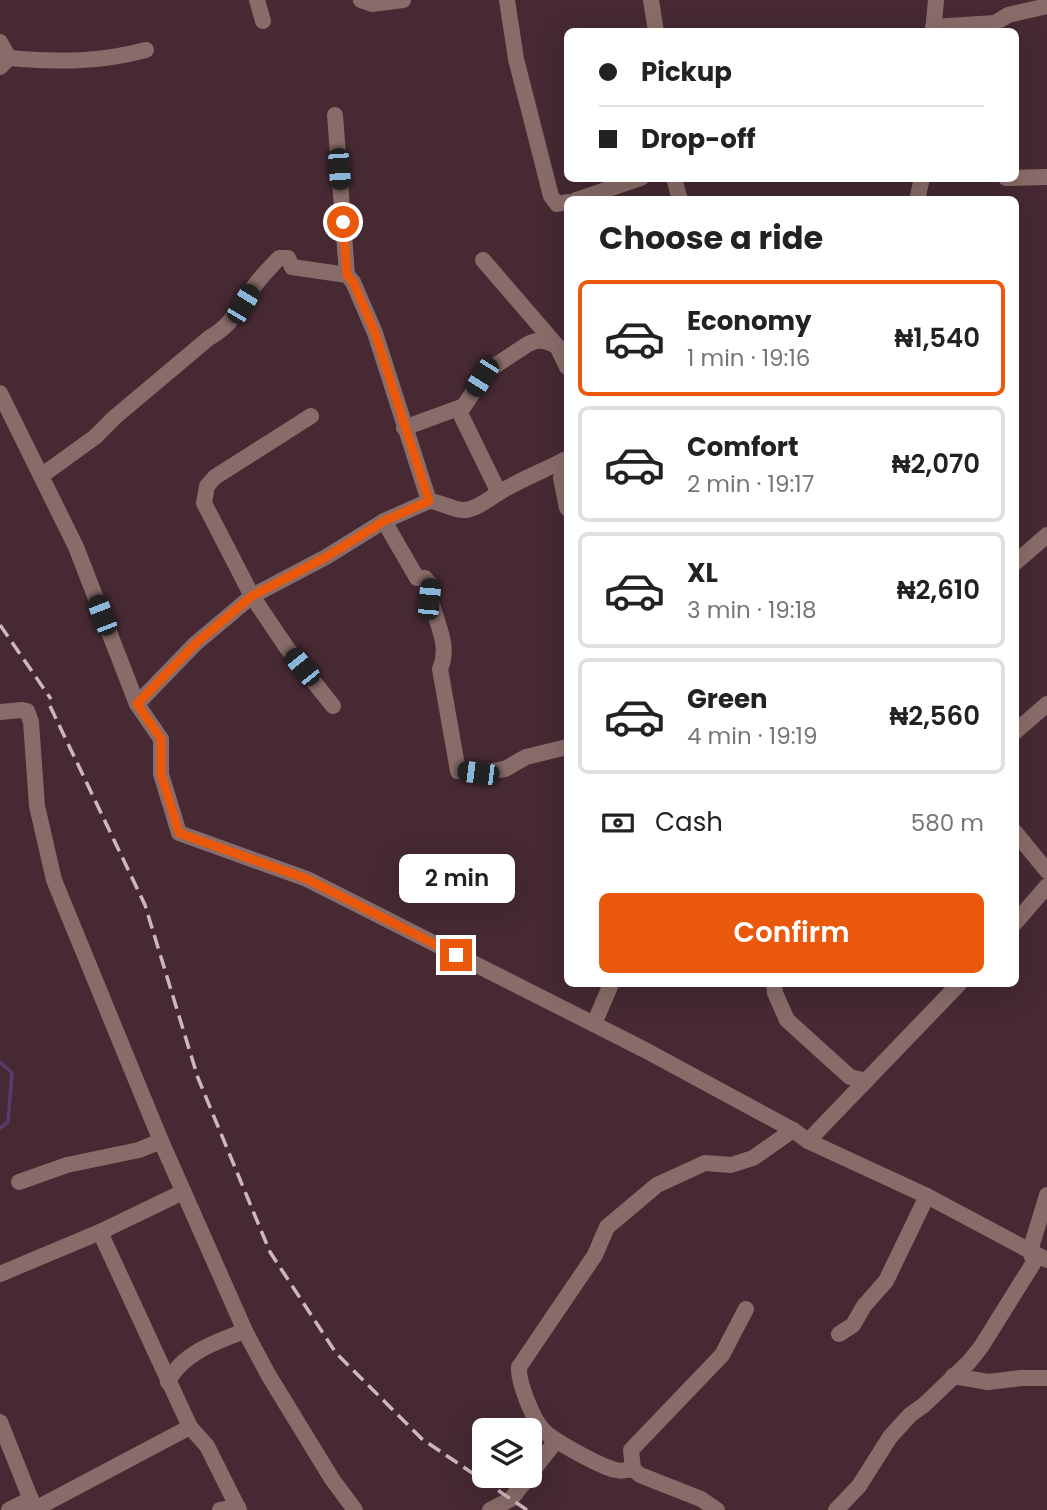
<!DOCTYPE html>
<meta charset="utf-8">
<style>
:root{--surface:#fff;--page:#f6f6f6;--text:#222;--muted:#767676;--line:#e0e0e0;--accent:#ea580c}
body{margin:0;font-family:Poppins,sans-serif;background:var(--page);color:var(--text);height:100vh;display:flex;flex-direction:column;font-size:26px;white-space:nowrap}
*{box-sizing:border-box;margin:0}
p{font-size:23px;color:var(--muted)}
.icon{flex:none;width:38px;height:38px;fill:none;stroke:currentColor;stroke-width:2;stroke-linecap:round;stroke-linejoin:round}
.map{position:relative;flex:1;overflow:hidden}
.side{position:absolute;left:564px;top:196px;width:455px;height:791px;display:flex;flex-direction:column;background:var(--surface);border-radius:10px;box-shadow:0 7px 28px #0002}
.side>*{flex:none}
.top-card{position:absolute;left:564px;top:28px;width:455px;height:154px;border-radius:10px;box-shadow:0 7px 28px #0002;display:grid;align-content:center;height:154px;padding:0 35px;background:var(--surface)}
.controls{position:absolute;left:472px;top:1418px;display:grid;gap:14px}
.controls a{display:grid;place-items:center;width:70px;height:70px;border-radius:10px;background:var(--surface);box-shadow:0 7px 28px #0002;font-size:35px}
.end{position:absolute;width:32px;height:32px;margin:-16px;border:9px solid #ea580c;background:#fff;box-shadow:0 0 0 4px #fff}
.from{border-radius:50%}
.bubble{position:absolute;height:49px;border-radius:10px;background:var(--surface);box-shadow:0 7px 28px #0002;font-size:23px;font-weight:600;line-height:49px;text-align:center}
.car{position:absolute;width:21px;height:42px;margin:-21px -10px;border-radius:9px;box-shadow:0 0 5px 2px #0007;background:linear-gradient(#222 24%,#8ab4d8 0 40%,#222 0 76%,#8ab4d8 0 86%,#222 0)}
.top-card b{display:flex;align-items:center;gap:24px;height:66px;font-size:26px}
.top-card b+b{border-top:2px solid var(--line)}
.top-card i{width:18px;height:18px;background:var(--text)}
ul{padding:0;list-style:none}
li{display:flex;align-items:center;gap:21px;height:116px;margin:0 14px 10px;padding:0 21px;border:4px solid var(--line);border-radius:10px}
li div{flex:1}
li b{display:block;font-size:26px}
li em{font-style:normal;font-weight:600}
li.active{border-color:var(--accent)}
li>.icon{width:63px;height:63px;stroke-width:1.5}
h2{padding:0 35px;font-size:32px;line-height:84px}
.pay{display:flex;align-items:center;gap:18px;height:77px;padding:0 35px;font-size:26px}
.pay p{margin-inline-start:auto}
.cta{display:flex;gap:14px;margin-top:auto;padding:14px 35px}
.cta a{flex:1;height:80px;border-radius:10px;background:var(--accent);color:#fff;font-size:28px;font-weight:600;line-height:80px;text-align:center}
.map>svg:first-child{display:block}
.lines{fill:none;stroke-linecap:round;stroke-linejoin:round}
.stream{stroke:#553c6b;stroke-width:3.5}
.minor{stroke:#886c69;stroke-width:16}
.rail{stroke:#ccb7bc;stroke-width:3.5;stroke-dasharray:14 7;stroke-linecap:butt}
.route{stroke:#ea580c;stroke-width:9}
</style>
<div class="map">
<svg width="1047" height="1510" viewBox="0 0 1047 1510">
<rect width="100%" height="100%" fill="#462932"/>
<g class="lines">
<polyline class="stream" points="0,1062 12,1073 8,1122 0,1128"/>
<g class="minor">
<polyline points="257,0 263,21"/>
<polyline points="361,0 372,4 403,0"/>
<polyline points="507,0 516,59 551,196 557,204 567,202"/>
<polyline points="651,0 656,32"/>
<polyline points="933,27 995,23 1008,15 1047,6"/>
<polyline points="933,32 936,0"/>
<polyline points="0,42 9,58 0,67"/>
<path d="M 9,58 C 58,62 97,63 146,50"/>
<polyline points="335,115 347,275"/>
<polyline points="674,178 680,200"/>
<polyline points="1006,178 1047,177"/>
<polyline points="576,200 641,178"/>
<polyline points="917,200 922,178"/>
<polyline points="483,260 557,346 567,367"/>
<polyline points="0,393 76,547 137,704 161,739 161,774 179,833 307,879 645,1050 793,1130 808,1141 927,1196 1047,1260"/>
<polyline points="458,409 499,493"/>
<polyline points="311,416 215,477 207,486 204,503 252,596 287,648 333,706"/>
<path d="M 404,428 L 464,406 L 487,371 L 528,344 C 540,338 546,341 557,346"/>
<polyline points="567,459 564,460 561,478 567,508"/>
<path d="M 41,476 L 95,437 L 115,417 L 209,338 C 234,324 237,309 253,288 C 260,277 270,268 279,258 L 288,258 L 292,267 L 347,275 L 353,282 L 375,333 L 429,501"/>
<path d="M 384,521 L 417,578 L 425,578 L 430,584 C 428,614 453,640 440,669 L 458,771 L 478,773 L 505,769 L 526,757 L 567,747"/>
<polyline points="1015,563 1047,535"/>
<path d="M 137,704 L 195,644 L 252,596 L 326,557 L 384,521 L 429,501 C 439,501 454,511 465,510 C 477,509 490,498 500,492 C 520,480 543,471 564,460"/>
<polyline points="0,712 22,710 27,711 31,722 37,806 54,880 161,1141 245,1331 269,1376 332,1479 355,1510"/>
<polyline points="1015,732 1047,704"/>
<polyline points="1015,832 1047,871"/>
<polyline points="1015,923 1047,886"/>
<polyline points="774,984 775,993 787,1020 850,1077 866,1081"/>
<polyline points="594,1024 611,984"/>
<polyline points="808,1141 959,984"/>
<polyline points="19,1182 67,1165 139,1150 161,1141"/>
<polyline points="100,1232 190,1427 207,1446 239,1510"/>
<polyline points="0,1274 100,1232 183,1192"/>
<polyline points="839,1334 853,1325 864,1306 886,1281 927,1196"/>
<polyline points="953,1376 988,1382 1021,1378 1047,1378"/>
<path d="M 168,1382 C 181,1354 217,1341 245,1331"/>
<polyline points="0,1422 35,1510"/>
<path d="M 633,1469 C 627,1470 622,1472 616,1470 C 601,1467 556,1442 545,1432 C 533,1421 518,1382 519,1367 L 595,1255 L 607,1227 L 657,1185 L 705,1163 L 731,1165 L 753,1158 L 793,1130"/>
<polyline points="530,1474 556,1441"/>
<polyline points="35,1509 190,1427"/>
<polyline points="9,1510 31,1499"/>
<polyline points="220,1510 238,1507"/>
<polyline points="490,1510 511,1499 530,1475"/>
<polyline points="717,1510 701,1499 640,1475 633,1469 631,1450 722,1355 746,1309"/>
<polyline points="836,1510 859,1486 890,1437 910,1415 924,1405 969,1362 981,1347 1034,1262 1030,1251 1047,1195"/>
</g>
<g class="rail">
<polyline points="0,625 51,699"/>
<polyline points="50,706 145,905 198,1078 270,1252 336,1353 422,1439 527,1510"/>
</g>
</g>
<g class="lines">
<polyline class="route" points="343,222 347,275 353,282 375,333 429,501 384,521 326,557 252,596 195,644 137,704 161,739 161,774 179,833 307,879 456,955"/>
</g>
</svg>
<div class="controls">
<a><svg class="icon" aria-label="layers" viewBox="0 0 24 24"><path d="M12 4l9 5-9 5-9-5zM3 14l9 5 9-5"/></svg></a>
</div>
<i class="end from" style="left:343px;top:222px"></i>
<i class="end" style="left:456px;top:955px"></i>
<div class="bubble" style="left:399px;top:854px;width:116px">2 min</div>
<i class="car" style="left:339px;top:169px;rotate:176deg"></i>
<i class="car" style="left:243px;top:304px;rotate:31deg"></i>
<i class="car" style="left:482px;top:377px;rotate:212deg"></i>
<i class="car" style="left:429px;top:599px;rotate:5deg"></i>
<i class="car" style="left:102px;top:615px;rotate:339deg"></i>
<i class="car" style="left:302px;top:667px;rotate:321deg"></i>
<i class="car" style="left:478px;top:773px;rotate:277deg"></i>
<div class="top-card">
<b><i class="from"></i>Pickup</b>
<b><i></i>Drop-off</b>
</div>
<section class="side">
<h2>Choose a ride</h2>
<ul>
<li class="active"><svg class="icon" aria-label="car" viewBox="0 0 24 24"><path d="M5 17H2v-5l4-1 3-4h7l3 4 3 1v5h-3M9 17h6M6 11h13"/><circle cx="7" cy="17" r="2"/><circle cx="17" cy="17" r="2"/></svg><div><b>Economy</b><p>1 min · 19:16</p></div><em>₦1,540</em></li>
<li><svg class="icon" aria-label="car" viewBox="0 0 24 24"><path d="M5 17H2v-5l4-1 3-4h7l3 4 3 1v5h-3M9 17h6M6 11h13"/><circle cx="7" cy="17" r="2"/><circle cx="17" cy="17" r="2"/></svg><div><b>Comfort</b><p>2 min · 19:17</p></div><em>₦2,070</em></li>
<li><svg class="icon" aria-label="car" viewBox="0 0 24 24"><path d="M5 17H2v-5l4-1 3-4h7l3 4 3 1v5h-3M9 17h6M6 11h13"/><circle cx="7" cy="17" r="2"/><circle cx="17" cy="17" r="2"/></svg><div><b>XL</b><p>3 min · 19:18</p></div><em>₦2,610</em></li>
<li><svg class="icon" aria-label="car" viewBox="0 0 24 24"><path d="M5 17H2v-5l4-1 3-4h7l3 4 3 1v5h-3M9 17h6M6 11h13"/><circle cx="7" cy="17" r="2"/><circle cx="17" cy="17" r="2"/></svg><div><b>Green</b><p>4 min · 19:19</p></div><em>₦2,560</em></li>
</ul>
<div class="pay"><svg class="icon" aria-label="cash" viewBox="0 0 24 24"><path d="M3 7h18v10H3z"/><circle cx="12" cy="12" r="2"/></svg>Cash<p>580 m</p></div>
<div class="cta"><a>Confirm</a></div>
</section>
</div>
